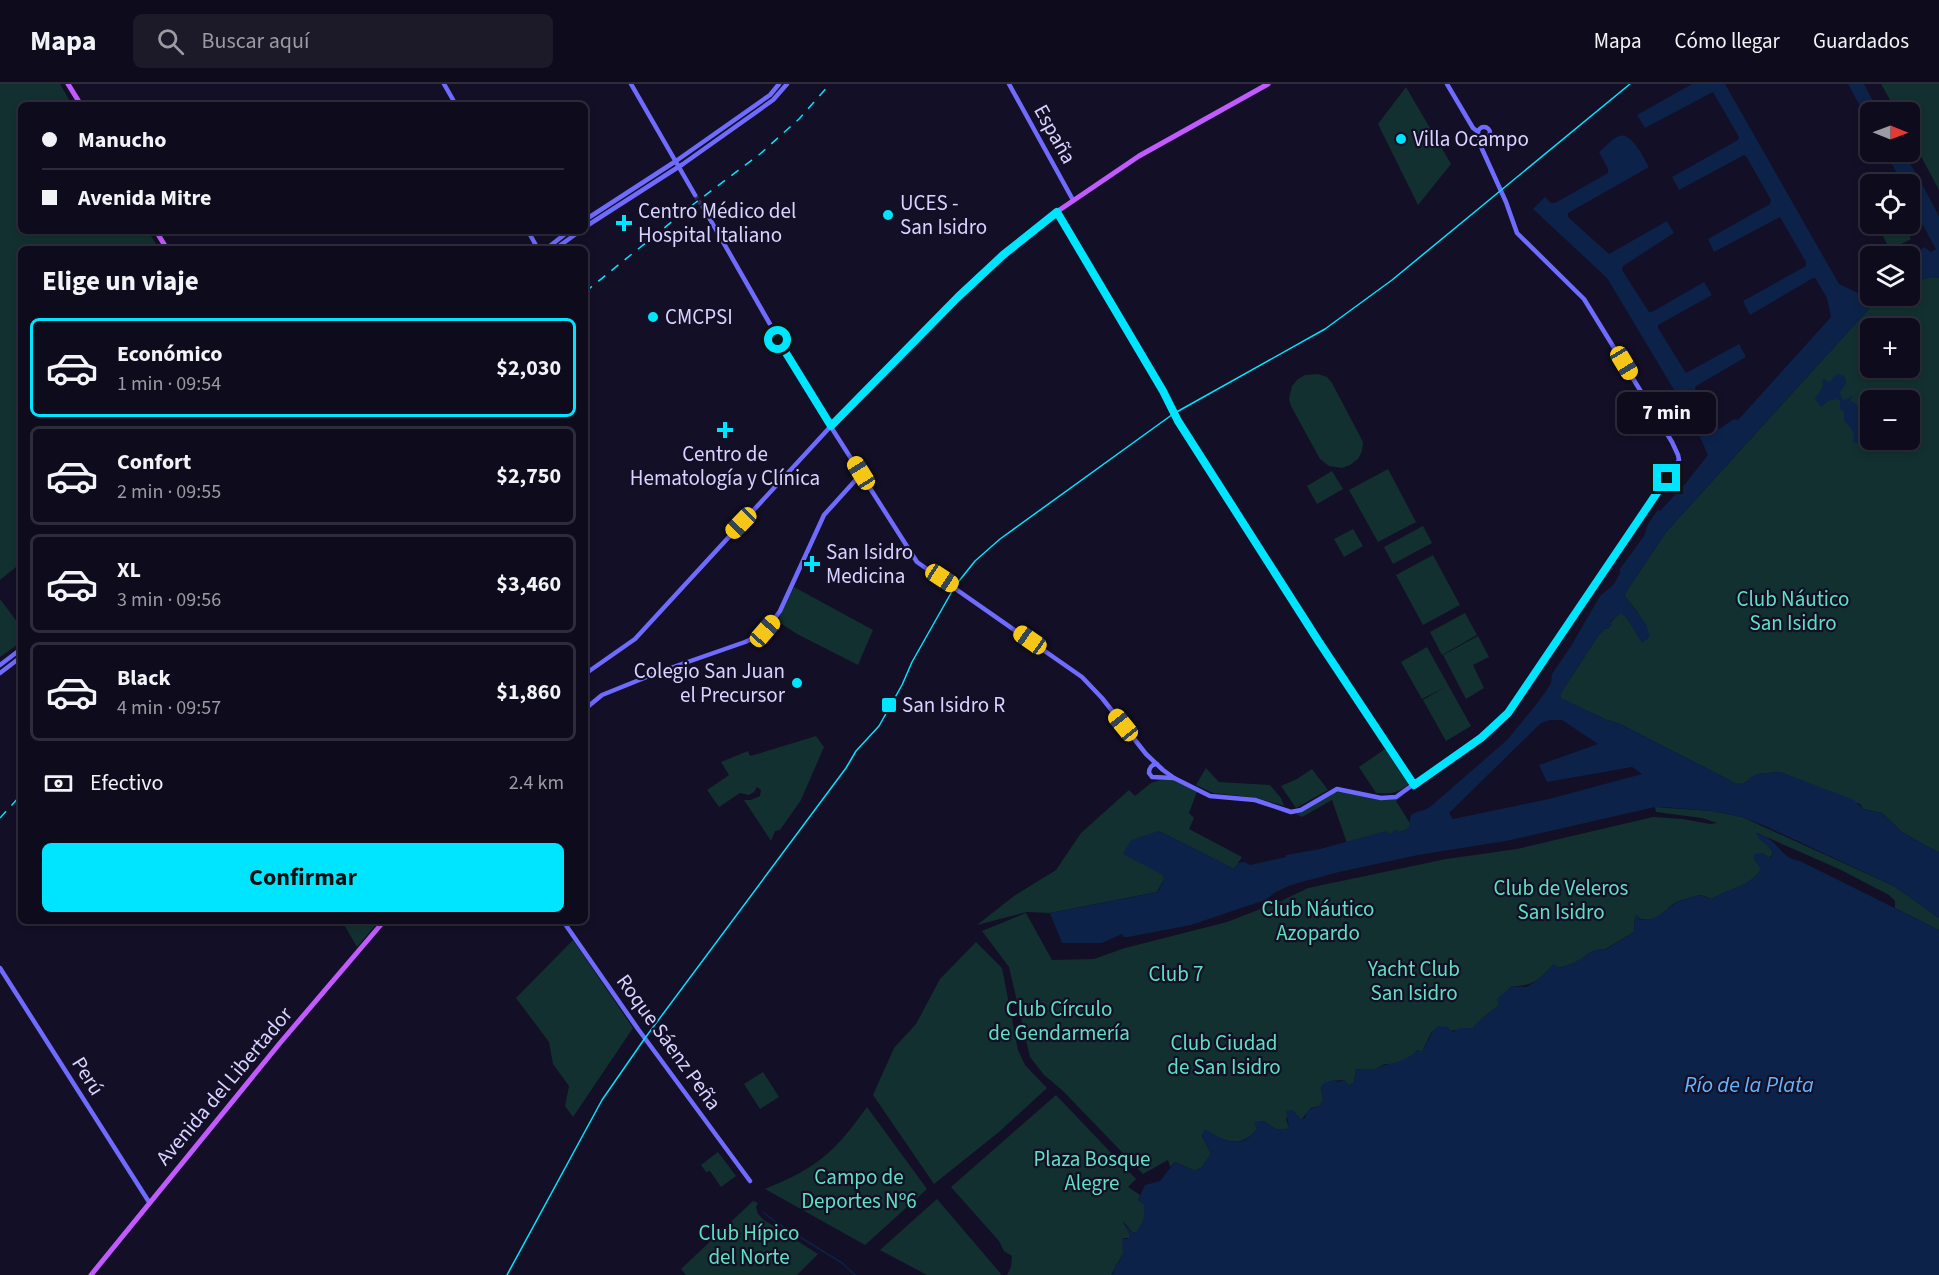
<!DOCTYPE html>
<html lang="es">
<meta charset="utf-8">
<style>
:root{--surface:#0e0b1c;--page:#1c1929;--text:#f1f3f6;--muted:#9b9ba3;--line:#2e2b3b;--accent:#00e5ff}
body{margin:0;font-family:"Source Sans 3",sans-serif;background:var(--page);color:var(--text);height:100vh;display:flex;flex-direction:column;font-size:22px;white-space:nowrap}
*{box-sizing:border-box;margin:0}
p{font-size:20px;color:var(--muted)}
.icon{flex:none;width:33px;height:33px;fill:none;stroke:currentColor;stroke-width:2;stroke-linecap:round;stroke-linejoin:round}
.map{position:relative;flex:1;overflow:hidden}
.drawer{position:absolute;left:18px;top:162px;width:570px;height:678px;display:flex;flex-direction:column;background:var(--surface);border-radius:9px;box-shadow:0 3px 9px #0003,0 0 0 2px var(--line)}
.drawer>*{flex:none}
.top-card{position:absolute;left:18px;top:18px;width:570px;height:132px;border-radius:9px;box-shadow:0 3px 9px #0003,0 0 0 2px var(--line);display:grid;align-content:center;height:132px;padding:0 24px;background:var(--surface)}
.needle{width:39px;rotate:91deg}
.controls{position:absolute;left:1860px;top:18px;display:grid;gap:12px}
.controls a{display:grid;place-items:center;width:60px;height:60px;border-radius:9px;background:var(--surface);box-shadow:0 3px 9px #0003,0 0 0 2px var(--line);font-size:30px}
.end{position:absolute;width:27px;height:27px;margin:-14px;border:8px solid #00e5ff;background:#111;box-shadow:0 0 0 3px #111}
.from{border-radius:50%}
.bubble{position:absolute;height:42px;border-radius:9px;background:var(--surface);box-shadow:0 3px 9px #0003,0 0 0 2px var(--line);font-size:20px;font-weight:700;line-height:42px;text-align:center}
.car{position:absolute;width:18px;height:36px;margin:-18px -9px;border-radius:8px;box-shadow:0 0 4px 2px #0007;background:linear-gradient(#f5c518 24%,#345 0 40%,#f5c518 0 76%,#345 0 86%,#f5c518 0)}
.top-card b{display:flex;align-items:center;gap:21px;height:57px;font-size:22px}
.top-card b+b{border-top:2px solid var(--line)}
.top-card i{width:15px;height:15px;background:var(--text)}
ul{padding:0;list-style:none}
li{display:flex;align-items:center;gap:18px;height:99px;margin:0 12px 9px;padding:0 12px;border:3px solid var(--line);border-radius:9px}
li div{flex:1}
li b{display:block;font-size:22px}
li em{font-style:normal;font-weight:700}
li.current{border-color:var(--accent)}
li>.icon{width:54px;height:54px;stroke-width:1.5}
h2{padding:0 24px;font-size:27px;line-height:72px}
.pay{display:flex;align-items:center;gap:15px;height:66px;padding:0 24px;font-size:22px}
.pay p{margin-inline-start:auto}
.action{display:flex;gap:12px;margin-top:auto;padding:12px 24px}
.action a{flex:1;height:69px;border-radius:9px;background:var(--accent);color:#111;font-size:24px;font-weight:700;line-height:69px;text-align:center}
header{display:flex;align-items:center;gap:36px;box-sizing:border-box;height:84px;padding:0 30px;background:var(--surface);border-bottom:2px solid var(--line)}
header strong{font-size:28px}
nav{display:flex;gap:33px;margin-inline-start:auto;font-size:21px}
.search{width:420px;height:54px;background:var(--page);display:flex;align-items:center;gap:15px;box-sizing:border-box;padding:0 21px;border-radius:9px;color:var(--muted);font-size:22px}
.map>svg:first-child{display:block}
.green{fill:#12302f;fill-rule:evenodd}
.water{fill:#0c2248;fill-rule:evenodd}
.lines{fill:none;stroke-linecap:round;stroke-linejoin:round}
.stream{stroke:#0c2248;stroke-width:1.5}
.secondary-tunnel{stroke:#312d47;stroke-width:4.5;stroke-dasharray:4.5 2;stroke-linecap:butt}
.secondary{stroke:#6f6bff;stroke-width:4.5}
.primary{stroke:#c25bff;stroke-width:5}
.tram{stroke:#00e5ff;stroke-width:1.5}
.rail{stroke:#00e5ff;stroke-width:1.5;stroke-dasharray:9 8;stroke-linecap:butt}
.route{stroke:#00e5ff;stroke-width:8}
.poi-dot{fill:#00e5ff;stroke:#130f26;stroke-width:2}
.labels{text-anchor:middle;dominant-baseline:central;stroke-width:4.5;stroke-linejoin:round;paint-order:stroke}
.street-label{font-size:21px;fill:#d9d4ff;stroke:#130f26}
.poi-label{font-size:21px;fill:#d9d4ff;stroke:#130f26;text-anchor:start}
.park-label{font-size:21px;fill:#5fe0c0;stroke:#130f26}
.water-label{font-size:22px;font-style:italic;fill:#62b6ff;stroke:#130f26}
</style>
<header>
<strong>Mapa</strong>
<div class="search"><svg class="icon" aria-label="search" viewBox="0 0 24 24"><circle cx="10" cy="10" r="6"/><path d="M15 15l6 6"/></svg>Buscar aquí</div>
<nav><a>Mapa</a><a>Cómo llegar</a><a>Guardados</a></nav>
</header>
<div class="map">
<svg width="1939" height="1191" viewBox="0 0 1939 1191">
<rect width="100%" height="100%" fill="#130f26"/>
<g class="green">
<polygon points="0,0 60,0 72,21 21,21 21,147 148,147 159,165 21,165 21,479 0,496"/>
<polygon points="1881,0 1939,0 1939,106 1910,52 1910,28 1897,28"/>
<polygon points="1406,3 1451,80 1418,121 1378,40"/>
<polygon points="1877,140 1903,140 1911,155 1890,166"/>
<path d="M 1930,193 L 1939,194 L 1939,768 L 1930,764 L 1902,748 L 1882,729 L 1863,725 L 1860,720 L 1780,688 L 1758,690 L 1744,699 L 1735,699 L 1620,640 L 1607,636 L 1561,615 L 1560,610 L 1598,552 L 1605,544 L 1607,545 L 1611,541 L 1610,539 L 1621,528 L 1627,534 L 1642,558 L 1648,554 L 1638,529 L 1624,511 L 1666,448 L 1876,217 L 1884,212 L 1910,212 L 1910,199 ZM 1870,244 L 1910,244 L 1910,284 L 1870,284 ZM 1870,316 L 1910,316 L 1910,356 L 1870,356 Z"/>
<polygon points="1318,290 1327,293 1332,299 1363,358 1362,367 1358,375 1350,381 1342,384 1329,382 1320,375 1291,322 1289,315 1292,302 1298,295 1305,291"/>
<polygon points="1388,385 1416,438 1378,458 1349,406"/>
<polygon points="1332,387 1343,405 1317,420 1307,402"/>
<polygon points="1423,442 1432,459 1393,480 1384,463"/>
<polygon points="1353,445 1363,462 1344,473 1334,455"/>
<polygon points="1433,471 1460,521 1423,541 1396,491"/>
<polygon points="794,503 873,546 858,581 797,550 777,537"/>
<polygon points="0,515 21,543 21,558 0,573"/>
<polygon points="1465,529 1477,551 1442,571 1430,548"/>
<polygon points="1478,552 1489,573 1473,581 1484,604 1466,615 1443,571"/>
<polygon points="1427,563 1471,642 1446,657 1423,616 1445,603 1422,615 1401,578"/>
<polygon points="816,652 824,663 801,716 780,746 775,747 771,757 744,716 751,716 760,712 761,706 757,703 754,708 749,711 740,709 719,723 707,706 729,691 721,678 748,667 750,672 754,671"/>
<path d="M 1385,665 L 1410,699 C 1397,710 1392,710 1376,709 L 1359,683 Z"/>
<polygon points="1206,684 1219,698 1270,701 1281,714 1284,722 1257,714 1213,709 1196,701"/>
<polygon points="1312,685 1328,706 1296,724 1281,702 1297,695"/>
<polygon points="1160,696 1174,696 1197,708 1189,729 1194,734 1189,745 1242,773 1234,785 1159,747 1164,795 1157,808 1050,829 1027,828 977,841 1014,812 1056,786 1081,749 1129,706 1135,712 1151,699"/>
<path d="M 1338,708 C 1365,708 1377,724 1405,710 L 1396,717 L 1411,741 L 1408,745 L 1400,748 L 1347,759 L 1332,716 L 1302,733 L 1296,730 L 1304,727 L 1333,709 Z"/>
<path d="M 1655,723 L 1712,727 L 1742,733 L 1894,802 L 1939,834 L 1939,846 L 1895,824 L 1895,817 L 1889,811 L 1839,785 L 1757,749 C 1762,758 1770,760 1773,770 L 1769,774 L 1754,774 L 1761,785 C 1753,801 1726,806 1712,815 L 1701,811 C 1696,812 1677,817 1673,820 C 1661,830 1652,842 1635,832 L 1634,848 L 1604,866 C 1591,863 1585,875 1574,879 C 1570,881 1564,882 1559,884 L 1553,881 C 1541,895 1531,903 1512,902 C 1504,909 1503,917 1497,923 C 1488,930 1480,935 1473,944 C 1458,946 1451,948 1436,945 L 1431,949 L 1422,968 L 1417,966 L 1412,972 L 1396,980 L 1385,980 L 1374,986 L 1356,985 L 1354,999 L 1348,1001 L 1344,996 L 1330,997 L 1321,1003 L 1323,1017 L 1319,1022 L 1311,1024 L 1301,1036 L 1292,1026 L 1286,1035 L 1289,1044 C 1280,1049 1271,1043 1264,1037 L 1255,1039 L 1257,1045 C 1240,1066 1225,1057 1205,1046 L 1202,1052 L 1211,1070 L 1202,1083 L 1195,1087 L 1175,1078 L 1170,1083 L 1168,1076 L 1143,1090 L 1062,1006 L 1044,991 L 1030,973 L 1009,883 L 982,847 L 1026,829 L 1052,876 L 1094,875 L 1125,864 L 1227,838 L 1281,817 L 1308,804 L 1446,775 L 1517,765 L 1653,733 L 1683,735 L 1710,740 L 1717,739 L 1702,734 L 1656,728 Z"/>
<polygon points="342,837 379,837 357,863"/>
<polygon points="573,856 633,944 573,1033 565,1022 569,1002 553,980 549,958 516,914"/>
<polygon points="976,858 1002,884 1018,966 1025,981 1047,1004 999,1048 934,1100 873,1011 894,964 916,940 940,895"/>
<polygon points="763,988 779,1013 760,1025 744,1000"/>
<polygon points="1056,1011 1136,1095 1128,1103 1140,1111 1138,1116 1144,1120 1145,1126 1144,1136 1137,1149 1132,1148 1123,1137 1129,1149 1129,1154 1123,1154 1123,1170 1111,1191 1007,1191 1011,1183 1012,1172 1004,1167 999,1157 951,1103"/>
<path d="M 867,1023 L 927,1105 L 865,1161 L 765,1105 C 817,1084 835,1068 867,1023 Z"/>
<polygon points="718,1068 736,1092 721,1103 710,1087 706,1088 701,1081"/>
<polygon points="937,1115 1001,1190 1000,1191 927,1191 880,1166"/>
<polygon points="753,1117 758,1119 756,1123 758,1130 764,1136 818,1170 797,1191 686,1191 681,1185"/>
</g>
<g class="water">
<path d="M 1692,0 L 1725,0 L 1839,200 L 1858,209 L 1870,198 L 1870,212 L 1884,212 L 1876,217 L 1666,448 L 1624,511 L 1646,540 L 1650,552 L 1642,559 L 1627,534 L 1621,529 L 1610,538 L 1612,541 L 1607,545 L 1605,544 L 1598,552 L 1560,610 L 1561,614 L 1607,636 L 1620,640 L 1735,699 L 1744,699 L 1749,696 L 1749,694 L 1758,690 L 1780,688 L 1854,716 L 1863,725 L 1882,729 L 1902,748 L 1930,764 L 1939,768 L 1939,834 L 1894,802 L 1765,742 L 1742,733 L 1712,727 L 1663,723 L 1655,723 L 1506,757 L 1418,771 L 1339,788 L 1291,801 L 1276,808 L 1265,816 L 1191,841 L 1128,853 L 1124,853 L 1122,850 L 1102,859 L 1062,859 L 1050,829 L 1158,808 L 1164,795 L 1163,791 L 1123,770 L 1131,756 L 1159,747 L 1234,785 L 1238,779 L 1245,778 L 1250,781 L 1286,773 L 1286,771 L 1320,765 L 1386,747 L 1390,750 L 1396,745 L 1400,748 C 1415,742 1407,742 1411,731 C 1416,727 1424,727 1430,723 L 1507,656 L 1535,622 L 1546,607 L 1551,599 L 1552,590 L 1571,562 L 1600,512 L 1614,500 L 1620,489 L 1620,485 L 1644,452 L 1648,440 L 1658,426 L 1660,427 L 1685,400 L 1708,371 L 1692,336 L 1607,194 L 1533,125 L 1545,113 L 1551,119 L 1555,119 L 1608,89 L 1608,85 L 1599,68 C 1604,64 1612,55 1619,52 C 1631,47 1644,74 1649,83 L 1568,129 L 1568,133 L 1609,170 L 1667,137 L 1674,149 L 1623,182 L 1622,186 L 1649,228 L 1652,228 L 1704,198 L 1712,211 L 1658,241 L 1658,244 L 1686,289 L 1739,260 L 1746,273 L 1696,302 L 1695,305 L 1719,345 L 1734,335 L 1738,336 L 1831,233 L 1827,214 L 1815,194 L 1813,194 L 1750,231 L 1743,217 L 1806,182 L 1806,178 L 1780,133 L 1714,168 L 1708,155 L 1770,120 L 1771,116 L 1746,72 L 1744,71 L 1679,106 L 1672,93 L 1738,56 L 1739,53 L 1713,8 L 1645,44 L 1637,31 ZM 1550,636 L 1562,636 L 1598,660 L 1539,681 L 1547,698 L 1632,683 L 1642,690 L 1549,715 L 1453,735 L 1449,729 L 1541,639 Z"/>
<polygon points="1848,0 1864,0 1873,17 1877,28 1870,28 1870,40"/>
<polygon points="1885,68 1902,68 1916,89 1939,132 1939,194 1930,193 1910,199 1910,176 1922,171 1921,165 1924,163 1931,168 1936,165 1910,118 1910,100 1903,100"/>
<path d="M 1837,290 L 1843,291 C 1849,297 1845,302 1840,308 L 1841,313 L 1844,316 L 1853,312 L 1850,317 L 1855,319 L 1861,329 L 1862,354 L 1858,359 L 1853,359 L 1854,349 L 1844,336 L 1844,328 L 1840,325 L 1840,317 L 1837,315 L 1828,317 L 1821,323 L 1815,315 C 1818,308 1825,306 1822,296 L 1824,295 L 1829,298 Z"/>
<path d="M 1756,749 C 1762,751 1769,754 1773,758 C 1781,766 1787,776 1800,777 L 1939,846 L 1939,1191 L 1111,1191 L 1114,1188 L 1115,1181 L 1118,1180 L 1123,1170 L 1122,1154 L 1127,1155 L 1129,1154 L 1129,1149 L 1122,1138 L 1132,1148 L 1136,1149 C 1144,1136 1145,1135 1144,1120 L 1138,1116 L 1145,1101 L 1160,1097 L 1175,1078 L 1195,1087 L 1202,1083 L 1211,1070 L 1202,1052 L 1205,1045 C 1224,1057 1241,1067 1257,1045 L 1254,1038 L 1264,1037 C 1271,1043 1280,1049 1289,1044 L 1286,1027 L 1292,1026 L 1301,1035 L 1305,1034 L 1308,1026 L 1319,1022 L 1323,1017 L 1321,1003 L 1324,999 L 1335,996 L 1338,998 L 1344,996 L 1348,1001 L 1354,999 L 1356,985 C 1363,986 1368,984 1374,986 C 1389,977 1405,980 1417,966 L 1422,968 L 1432,949 L 1438,942 L 1448,943 L 1453,948 L 1460,944 L 1473,944 L 1478,938 L 1499,921 L 1497,915 L 1512,902 L 1527,903 L 1545,890 L 1553,880 L 1560,884 C 1564,882 1570,881 1574,879 C 1585,874 1591,863 1605,866 L 1634,848 L 1635,832 L 1638,831 L 1639,835 C 1654,840 1663,827 1674,820 C 1677,818 1694,812 1698,811 C 1702,811 1707,814 1712,815 C 1727,805 1752,802 1761,785 L 1754,774 L 1754,770 L 1763,769 L 1770,774 L 1773,770 C 1770,759 1759,759 1756,749 Z"/>
</g>
<g class="lines">
<polyline class="stream" points="763,1128 777,1139 842,1179 855,1191"/>
<polyline class="secondary-tunnel" points="695,111 703,123"/>
<g class="secondary">
<polyline points="444,0 456,21"/>
<polyline points="631,0 695,111"/>
<polyline points="1009,0 1073,116"/>
<polyline points="1447,0 1473,44 1477,47"/>
<circle cx="1484" cy="49" r="6"/>
<polyline points="703,123 810,310 917,478 1082,593 1102,614 1146,670 1163,686 1174,694 1210,712 1255,716 1291,728 1301,726 1337,705 1381,714 1396,713 1496,641 1508,629 1679,376 1678,371 1672,358 1584,215 1517,149 1506,118 1482,65 1479,53"/>
<polyline points="1057,128 1163,307 1167,318 1178,337 1319,558 1414,701"/>
<polyline points="585,136 676,77 770,11 779,0"/>
<polyline points="585,143 683,80 773,16 787,0"/>
<polyline points="528,147 538,165"/>
<polyline points="546,165 569,147"/>
<polyline points="555,165 580,147"/>
<polyline points="0,581 21,565"/>
<polyline points="0,589 21,573"/>
<polyline points="585,590 635,555 831,342"/>
<polyline points="585,625 602,611 659,588 745,558 764,549 780,527 824,431 862,389"/>
<path d="M 1157,680 C 1152,680 1149,684 1149,689 L 1152,693 L 1174,694"/>
<polyline points="563,837 638,945 750,1097"/>
<polyline points="0,884 149,1118"/>
</g>
<g class="primary">
<polyline points="68,0 81,21"/>
<polyline points="156,147 167,165"/>
<polyline points="831,342 955,216 1003,171 1055,129 1139,72 1268,0"/>
<polyline points="91,1191 280,959 384,837"/>
</g>
<polyline class="tram" points="507,1191 602,1016 645,954 846,684 856,667 879,642 902,601 912,578 955,502 975,477 1000,455 1173,330 1325,245 1392,196 1630,0"/>
<g class="rail">
<polyline points="585,208 695,119 760,70 799,35 830,0"/>
<polyline points="0,734 21,711"/>
</g>
</g>
<g class="lines">
<polyline class="route" points="778,256 831,342 958,213 1003,171 1057,128 1163,307 1178,337 1319,558 1414,701 1481,654 1508,629 1667,394"/>
</g>
<g class="poi-dot">
<circle cx="1401" cy="55" r="6"/>
<circle cx="888" cy="131" r="6"/>
<path d="M621 130h6v6h6v6h-6v6h-6v-6h-6v-6h6z"/>
<circle cx="653" cy="233" r="6"/>
<path d="M722 337h6v6h6v6h-6v6h-6v-6h-6v-6h6z"/>
<path d="M809 471h6v6h6v6h-6v6h-6v-6h-6v-6h6z"/>
<circle cx="797" cy="599" r="6"/>
<rect x="881" y="613" width="16" height="16" rx="3"/>
</g>
<g class="labels">
<g class="street-label">
<text transform="translate(1055 50) rotate(61)">España</text>
<text transform="translate(669 958) rotate(54)">Roque Sáenz Peña</text>
<text transform="translate(88 992) rotate(58)">Perú</text>
<text transform="translate(224 1002) rotate(-50)">Avenida del Libertador</text>
</g>
<g class="poi-label">
<text x="1413" y="55">Villa Ocampo</text>
<text x="900" y="119">UCES -<tspan x="900" dy="24">San Isidro</tspan></text>
<text x="638" y="127">Centro Médico del<tspan x="638" dy="24">Hospital Italiano</tspan></text>
<text x="665" y="233">CMCPSI</text>
<text x="725" y="370" text-anchor="middle">Centro de<tspan x="725" dy="24">Hematología y Clínica</tspan></text>
<text x="826" y="468">San Isidro<tspan x="826" dy="24">Medicina</tspan></text>
<text x="785" y="587" text-anchor="end">Colegio San Juan<tspan x="785" dy="24">el Precursor</tspan></text>
<text x="902" y="621">San Isidro R</text>
</g>
<g class="park-label">
<text x="1793" y="515">Club Náutico<tspan x="1793" dy="24">San Isidro</tspan></text>
<text x="1561" y="804">Club de Veleros<tspan x="1561" dy="24">San Isidro</tspan></text>
<text x="1318" y="825">Club Náutico<tspan x="1318" dy="24">Azopardo</tspan></text>
<text x="1414" y="885">Yacht Club<tspan x="1414" dy="24">San Isidro</tspan></text>
<text x="1176" y="890">Club 7</text>
<text x="1059" y="925">Club Círculo<tspan x="1059" dy="24">de Gendarmería</tspan></text>
<text x="1224" y="959">Club Ciudad<tspan x="1224" dy="24">de San Isidro</tspan></text>
<text x="1092" y="1075">Plaza Bosque<tspan x="1092" dy="24">Alegre</tspan></text>
<text x="859" y="1093">Campo de<tspan x="859" dy="24">Deportes Nº6</tspan></text>
<text x="749" y="1149">Club Hípico<tspan x="749" dy="24">del Norte</tspan></text>
</g>
<g class="water-label">
<text x="1749" y="1001">Río de la Plata</text>
</g>
</g>
</svg>
<div class="controls">
<a><svg class="needle" viewBox="-14 -14 28 28"><path d="M0-13l5 13h-10z" fill="#e53935"/><path d="M0 13l5-13h-10z" fill="#9b9ba3"/></svg></a>
<a><svg class="icon" aria-label="locate" viewBox="0 0 24 24"><circle cx="12" cy="12" r="6"/><path d="M12 2v4M12 18v4M2 12h4M18 12h4"/></svg></a>
<a><svg class="icon" aria-label="layers" viewBox="0 0 24 24"><path d="M12 4l9 5-9 5-9-5zM3 14l9 5 9-5"/></svg></a>
<a>+</a>
<a>−</a>
</div>
<i class="end from" style="left:778px;top:256px"></i>
<i class="end" style="left:1667px;top:394px"></i>
<div class="bubble" style="left:1617px;top:308px;width:99px">7 min</div>
<i class="car" style="left:1624px;top:279px;rotate:149deg"></i>
<i class="car" style="left:861px;top:389px;rotate:328deg"></i>
<i class="car" style="left:741px;top:439px;rotate:224deg"></i>
<i class="car" style="left:942px;top:494px;rotate:123deg"></i>
<i class="car" style="left:765px;top:547px;rotate:41deg"></i>
<i class="car" style="left:1030px;top:556px;rotate:305deg"></i>
<i class="car" style="left:1123px;top:641px;rotate:321deg"></i>
<div class="top-card">
<b><i class="from"></i>Manucho</b>
<b><i></i>Avenida Mitre</b>
</div>
<section class="drawer">
<h2>Elige un viaje</h2>
<ul>
<li class="current"><svg class="icon" aria-label="car" viewBox="0 0 24 24"><path d="M5 17H2v-5l4-1 3-4h7l3 4 3 1v5h-3M9 17h6M6 11h13"/><circle cx="7" cy="17" r="2"/><circle cx="17" cy="17" r="2"/></svg><div><b>Económico</b><p>1 min · 09:54</p></div><em>$2,030</em></li>
<li><svg class="icon" aria-label="car" viewBox="0 0 24 24"><path d="M5 17H2v-5l4-1 3-4h7l3 4 3 1v5h-3M9 17h6M6 11h13"/><circle cx="7" cy="17" r="2"/><circle cx="17" cy="17" r="2"/></svg><div><b>Confort</b><p>2 min · 09:55</p></div><em>$2,750</em></li>
<li><svg class="icon" aria-label="car" viewBox="0 0 24 24"><path d="M5 17H2v-5l4-1 3-4h7l3 4 3 1v5h-3M9 17h6M6 11h13"/><circle cx="7" cy="17" r="2"/><circle cx="17" cy="17" r="2"/></svg><div><b>XL</b><p>3 min · 09:56</p></div><em>$3,460</em></li>
<li><svg class="icon" aria-label="car" viewBox="0 0 24 24"><path d="M5 17H2v-5l4-1 3-4h7l3 4 3 1v5h-3M9 17h6M6 11h13"/><circle cx="7" cy="17" r="2"/><circle cx="17" cy="17" r="2"/></svg><div><b>Black</b><p>4 min · 09:57</p></div><em>$1,860</em></li>
</ul>
<div class="pay"><svg class="icon" aria-label="cash" viewBox="0 0 24 24"><path d="M3 7h18v10H3z"/><circle cx="12" cy="12" r="2"/></svg>Efectivo<p>2.4 km</p></div>
<div class="action"><a>Confirmar</a></div>
</section>
</div>
